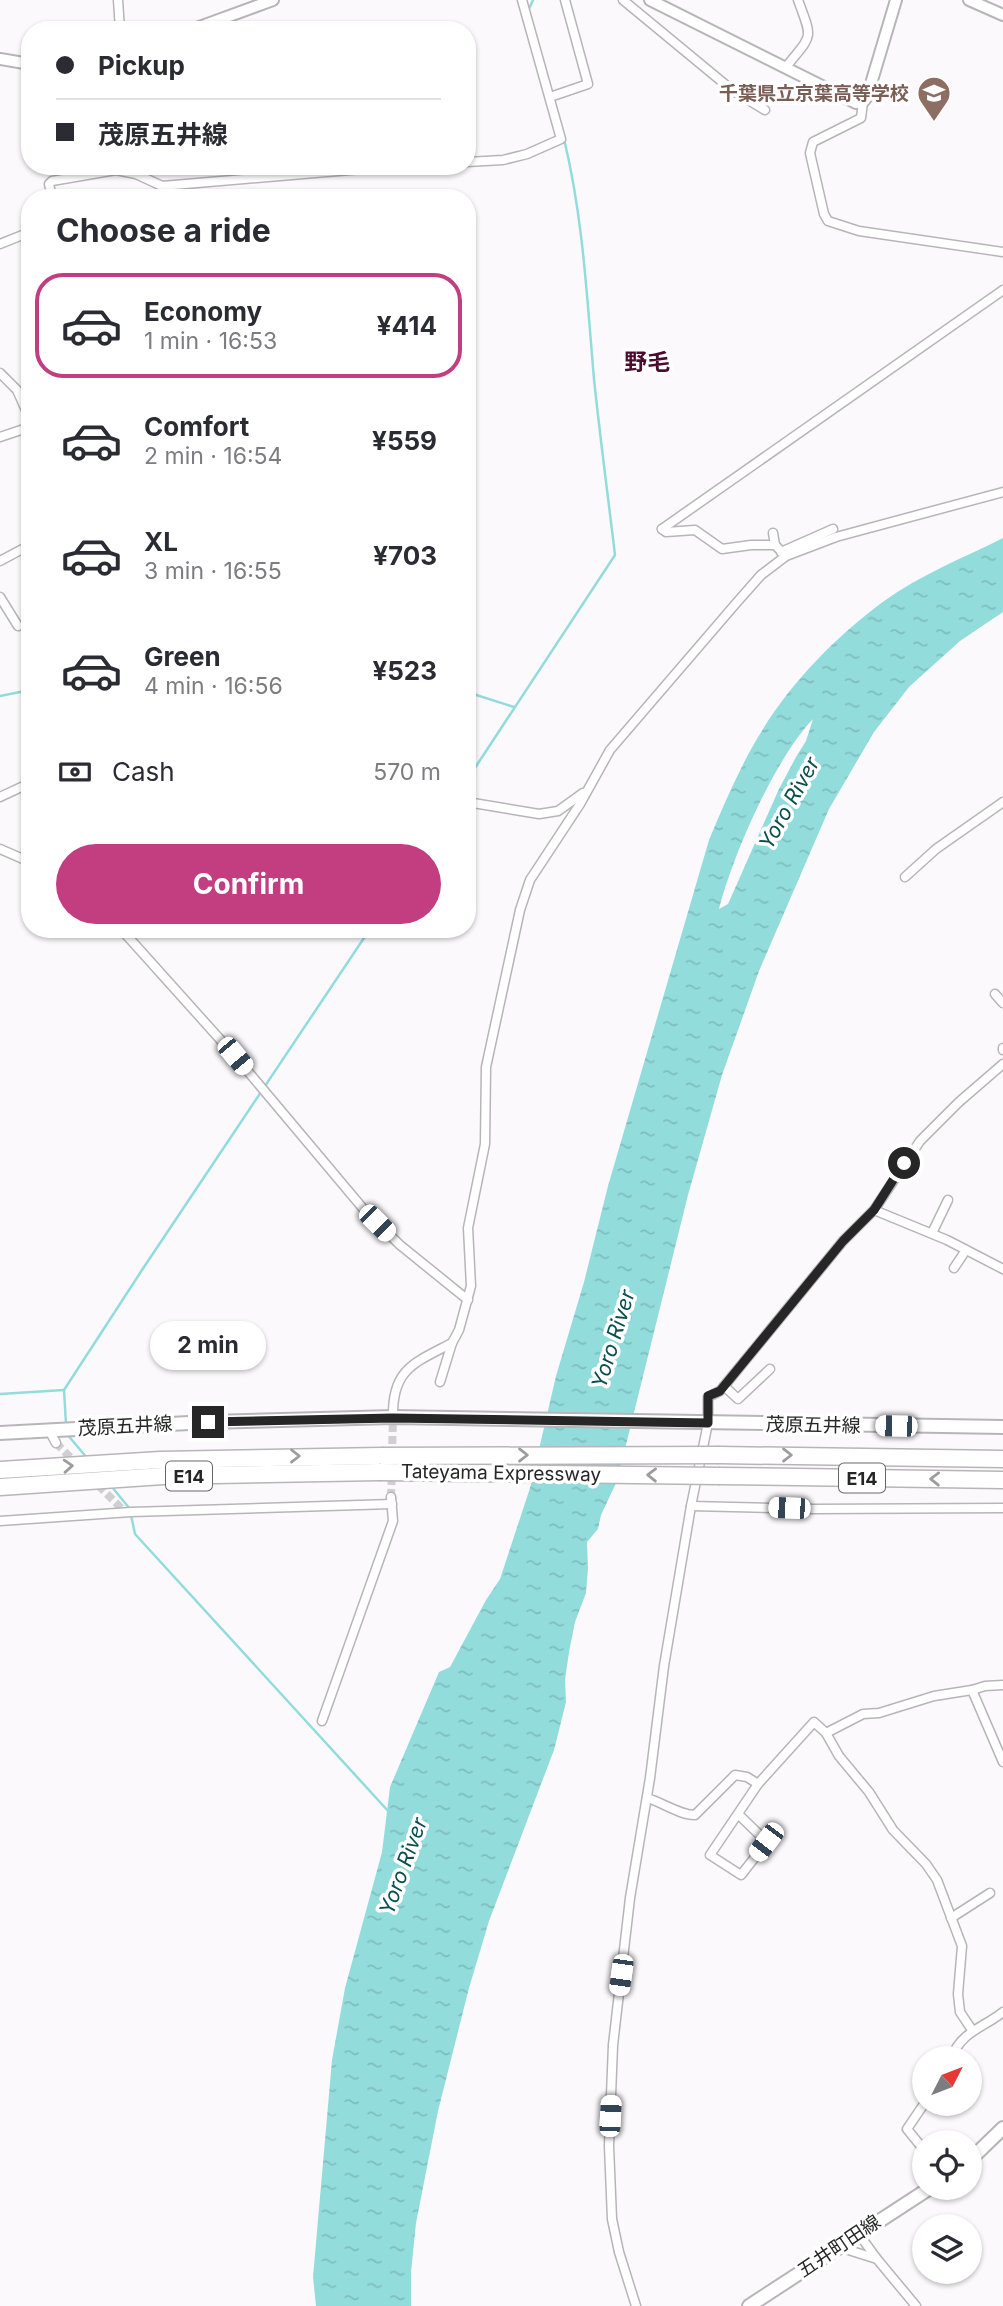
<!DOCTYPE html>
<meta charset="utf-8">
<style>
:root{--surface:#fff;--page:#f7f7f7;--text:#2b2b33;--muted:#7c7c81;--line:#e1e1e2;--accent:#c23e81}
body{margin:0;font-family:Inter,"Noto Sans JP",sans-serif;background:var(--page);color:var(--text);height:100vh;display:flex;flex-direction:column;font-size:26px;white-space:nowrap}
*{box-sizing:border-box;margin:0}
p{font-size:23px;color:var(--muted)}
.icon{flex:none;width:38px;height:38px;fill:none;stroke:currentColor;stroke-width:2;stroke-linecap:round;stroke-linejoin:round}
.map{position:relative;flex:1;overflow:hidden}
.sheet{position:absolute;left:21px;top:189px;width:455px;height:749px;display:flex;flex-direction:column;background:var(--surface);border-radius:28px;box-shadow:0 2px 5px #0004}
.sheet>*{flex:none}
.guide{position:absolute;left:21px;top:21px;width:455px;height:154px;border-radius:28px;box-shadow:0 2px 5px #0004;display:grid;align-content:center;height:154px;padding:0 35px;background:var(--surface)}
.needle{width:46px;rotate:48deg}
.controls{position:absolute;left:912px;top:2046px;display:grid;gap:14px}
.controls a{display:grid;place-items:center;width:70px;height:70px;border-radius:50%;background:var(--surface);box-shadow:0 2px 5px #0004;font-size:35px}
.end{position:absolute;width:32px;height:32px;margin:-16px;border:9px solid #272627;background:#fff;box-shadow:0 0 0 4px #fff}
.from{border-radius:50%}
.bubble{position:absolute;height:49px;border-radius:24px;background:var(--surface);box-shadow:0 2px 5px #0004;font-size:23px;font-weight:700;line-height:49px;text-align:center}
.car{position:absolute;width:21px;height:42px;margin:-21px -10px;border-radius:9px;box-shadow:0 0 5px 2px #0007;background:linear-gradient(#fff 24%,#345 0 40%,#fff 0 76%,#345 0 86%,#fff 0)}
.guide b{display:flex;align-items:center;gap:24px;height:66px;font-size:26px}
.guide b+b{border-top:2px solid var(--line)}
.guide i{width:18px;height:18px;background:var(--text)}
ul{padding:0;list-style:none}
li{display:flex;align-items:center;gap:21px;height:105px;margin:0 14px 10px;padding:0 21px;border:4px solid transparent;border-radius:28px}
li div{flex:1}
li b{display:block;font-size:26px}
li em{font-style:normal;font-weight:700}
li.current{border-color:var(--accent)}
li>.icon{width:63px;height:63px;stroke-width:1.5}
h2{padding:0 35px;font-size:32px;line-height:84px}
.pay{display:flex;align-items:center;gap:18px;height:77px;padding:0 35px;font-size:26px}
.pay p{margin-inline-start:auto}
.action{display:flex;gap:14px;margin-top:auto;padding:14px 35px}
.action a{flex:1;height:80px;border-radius:42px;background:var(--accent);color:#fff;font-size:28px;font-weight:700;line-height:80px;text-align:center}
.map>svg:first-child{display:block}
.water{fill:url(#water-ripples);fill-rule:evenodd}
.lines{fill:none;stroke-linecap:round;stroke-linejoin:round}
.stream{stroke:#93dcdc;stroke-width:2.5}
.minor-tunnel{stroke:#d1cfd2;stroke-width:8;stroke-dasharray:8 4;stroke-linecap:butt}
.minor-casing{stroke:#b8b5b9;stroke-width:11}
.tertiary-casing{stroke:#b8b5b9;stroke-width:14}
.secondary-casing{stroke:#b8b5b9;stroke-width:16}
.motorway-casing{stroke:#b8b5b9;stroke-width:19}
.minor{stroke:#fff;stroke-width:8}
.tertiary{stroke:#fff;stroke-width:10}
.secondary{stroke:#fff;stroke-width:12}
.motorway{stroke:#fff;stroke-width:16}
.motorway-bridge-casing{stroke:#b8b5b9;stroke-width:19;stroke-linecap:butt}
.motorway-bridge{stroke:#fff;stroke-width:16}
.oneway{stroke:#9e9d9e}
.route{stroke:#272627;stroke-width:9}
.labels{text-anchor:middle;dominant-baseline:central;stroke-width:7;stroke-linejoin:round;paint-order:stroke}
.shield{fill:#fff;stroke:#686768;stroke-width:2}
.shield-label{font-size:18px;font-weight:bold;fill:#272627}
.education-label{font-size:19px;font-weight:bold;fill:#785e54;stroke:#fff;text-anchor:end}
.street-label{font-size:19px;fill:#272627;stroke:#fff}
.water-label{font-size:21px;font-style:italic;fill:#0a4e4e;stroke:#fff}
.quarter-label{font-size:23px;font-weight:bold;fill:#4c0c2e;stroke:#fff}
</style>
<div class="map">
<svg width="1003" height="2306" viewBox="0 0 1003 2306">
<defs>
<pattern id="water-ripples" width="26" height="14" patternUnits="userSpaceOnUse" patternTransform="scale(1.75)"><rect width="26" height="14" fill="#93dcdc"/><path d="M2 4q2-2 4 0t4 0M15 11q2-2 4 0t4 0" fill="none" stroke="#7fbdbd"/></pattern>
</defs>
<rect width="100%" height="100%" fill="#fcf9fd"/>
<path class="water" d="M 1003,538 L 1003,612 L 960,641 L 909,687 L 874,732 L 829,809 L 759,971 L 722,1075 L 688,1195 L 617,1481 L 601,1515 L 598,1529 L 587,1542 L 588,1568 L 586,1593 L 575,1622 L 569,1652 L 565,1680 L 566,1702 L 554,1750 L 489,1921 L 469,1988 L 438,2111 L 416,2223 L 411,2272 L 411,2306 L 316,2306 L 313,2277 L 332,2060 L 345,1988 L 382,1852 L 390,1787 L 439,1672 L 450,1667 L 486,1600 L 500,1579 L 530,1488 L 556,1376 L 584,1282 L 608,1186 L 709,840 C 725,802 741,764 763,729 C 793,680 838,635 884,601 C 920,575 963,558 1003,538 ZM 813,719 L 806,741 L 796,757 L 779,789 L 728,904 L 719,909 C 733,855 774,760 813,719 Z"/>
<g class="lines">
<g class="stream">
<polyline points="528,11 533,0"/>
<polyline points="467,692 514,707"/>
<polyline points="0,696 30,690"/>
<path d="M 467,780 L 615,555 C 608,496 600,437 594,379 C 587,298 583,217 564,139"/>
<polyline points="0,1394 64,1390"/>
<polyline points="66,1424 64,1390 142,1270 370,929"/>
<polyline points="67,1434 87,1458"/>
<polyline points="112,1487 130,1509"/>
<polyline points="131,1515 135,1534 389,1812"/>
</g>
<g class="minor-tunnel">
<polyline points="56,1443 121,1508"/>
<polyline points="392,1456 393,1417"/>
<polyline points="391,1497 392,1469"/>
</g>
<defs>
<g id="minor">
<polyline points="118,0 120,30"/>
<polyline points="623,0 732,90 765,110"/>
<polyline points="221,19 222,30"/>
<path d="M 786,67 C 813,33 813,41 798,0"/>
<polyline points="550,97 588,84 565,0"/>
<polyline points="863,102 861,118 813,142 810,153 824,214 828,221 859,231 1003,252"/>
<polyline points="467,162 503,160 527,154 561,139 522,0"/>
<polyline points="52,198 49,184 52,181 116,170 136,174 162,186 397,166"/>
<polyline points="0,244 30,232"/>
<polyline points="0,373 17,390 30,419"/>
<polyline points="0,437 30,427"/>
<polyline points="662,529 1003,290"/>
<polyline points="662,529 666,532 695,530 722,549 751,545 775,545 786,556"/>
<polyline points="773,533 775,545"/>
<polyline points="781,552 833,529"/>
<polyline points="0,561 30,545"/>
<polyline points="0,597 18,626"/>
<polyline points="0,797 30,783"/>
<polyline points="467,802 539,814 558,811 583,793"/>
<polyline points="0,849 30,862"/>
<polyline points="905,877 936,849 1003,802"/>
<polyline points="121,929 235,1056 366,1212 400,1245 468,1300"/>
<polyline points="995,994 1003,1003"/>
<polyline points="1003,1048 1003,1050"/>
<polyline points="874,1210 947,1240 1003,1269"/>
<polyline points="932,1233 948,1200"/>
<polyline points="954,1268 966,1250"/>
<polyline points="440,1382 452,1343 459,1330 471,1286 468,1228 485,1144 486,1067 520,910 530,880 580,804 610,750 738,601 761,575 786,556 836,537 1003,492"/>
<polyline points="724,1386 738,1399 770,1369"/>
<path d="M 393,1417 C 392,1369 414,1363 452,1343"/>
<polyline points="49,1430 56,1443"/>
<polyline points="691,1506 814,1509 1003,1508"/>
<polyline points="0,1521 131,1512 392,1504"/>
<polyline points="972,1690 1003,1762"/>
<polyline points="322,1721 393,1521 391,1497"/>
<path d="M 647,1798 C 662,1802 679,1815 695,1815 L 735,1775 L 747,1777 L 758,1784"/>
<polyline points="738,1814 767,1842 741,1875 710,1855 758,1784 814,1722 826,1733"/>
<polyline points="951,1918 990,1893"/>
<polyline points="972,2030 960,2012 958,1994 962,1946 937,1880 926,1864 893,1830 869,1792 839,1756 826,1733 863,1714 879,1713 934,1696 972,1690 985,1686 1003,1685"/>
<path d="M 951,2058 C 962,2031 983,2028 1003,2012"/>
<polyline points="924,2150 907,2129 924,2104"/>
<polyline points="858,2233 877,2259"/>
<polyline points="839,2247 877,2259 916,2306"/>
<polyline points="636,2306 619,2252 612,2219 609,2146 613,2045 630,1898 650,1778 664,1666 691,1506 708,1423 708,1397 720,1391 843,1241 874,1210 920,1141 959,1102 1003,1064"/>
</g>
<g id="tertiary">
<polyline points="650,0 856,103 863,102 867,97 896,0"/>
<polyline points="969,0 1003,15"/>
<polyline points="191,30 273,0"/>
<polyline points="0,59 30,64"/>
</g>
<g id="secondary">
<polyline points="0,1433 208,1422 393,1417 1003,1427"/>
<polyline points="970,2160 1003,2128"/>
<polyline points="749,2306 930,2188"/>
</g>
<g id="motorway">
<polyline points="719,1455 1003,1459"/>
<polyline points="0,1470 160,1460 382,1456"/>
<polyline points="720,1476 1003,1480"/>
<polyline points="0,1487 163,1476 379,1472"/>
</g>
</defs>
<use href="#minor" class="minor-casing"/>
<use href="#tertiary" class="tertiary-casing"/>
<use href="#secondary" class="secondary-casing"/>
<use href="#motorway" class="motorway-casing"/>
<use href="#minor" class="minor"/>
<use href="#tertiary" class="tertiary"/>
<use href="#secondary" class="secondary"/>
<use href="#motorway" class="motorway"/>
<defs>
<g id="motorway-bridge">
<polyline points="382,1456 719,1455"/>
<polyline points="379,1472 720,1476"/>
</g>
</defs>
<use href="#motorway-bridge" class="motorway-bridge-casing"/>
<use href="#motorway-bridge" class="motorway-bridge"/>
</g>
<defs><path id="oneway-chevron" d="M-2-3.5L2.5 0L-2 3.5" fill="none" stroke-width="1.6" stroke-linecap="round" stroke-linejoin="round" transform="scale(1.75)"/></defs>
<g class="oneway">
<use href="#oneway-chevron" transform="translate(523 1455)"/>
<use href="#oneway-chevron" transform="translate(787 1455)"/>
<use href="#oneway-chevron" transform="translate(295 1456)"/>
<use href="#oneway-chevron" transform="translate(68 1466) rotate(-4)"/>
<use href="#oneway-chevron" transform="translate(652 1475) rotate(-179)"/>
<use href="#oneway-chevron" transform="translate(935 1479) rotate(-179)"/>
</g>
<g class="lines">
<polyline class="route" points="208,1422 393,1418 708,1423 708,1396 720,1391 843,1241 874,1210 904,1163"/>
</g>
<defs>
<symbol id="school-pin" viewBox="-11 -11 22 30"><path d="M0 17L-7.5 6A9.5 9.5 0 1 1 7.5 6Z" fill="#8d6e63" stroke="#fff"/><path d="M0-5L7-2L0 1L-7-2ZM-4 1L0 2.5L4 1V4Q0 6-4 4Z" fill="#fff"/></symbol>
</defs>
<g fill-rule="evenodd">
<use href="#school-pin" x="915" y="74" width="38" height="52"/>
</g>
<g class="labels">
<g class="shield">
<rect x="166" y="1461.5" width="46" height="29" rx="5"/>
<rect x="839" y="1463.5" width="46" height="29" rx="5"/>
</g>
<g class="shield-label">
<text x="189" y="1476">E14</text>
<text x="862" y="1478">E14</text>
</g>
<g class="education-label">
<text x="909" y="93">千葉県立京葉高等学校</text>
</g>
<g class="street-label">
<text transform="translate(813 1425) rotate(1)">茂原五井線</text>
<text transform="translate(125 1426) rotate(-3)">茂原五井線</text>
<text transform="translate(501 1473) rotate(1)">Tateyama Expressway</text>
<text transform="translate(839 2246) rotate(-34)">五井町田線</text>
</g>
<g class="water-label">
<text transform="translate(789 803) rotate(-61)">Yoro River</text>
<text transform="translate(613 1339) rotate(-73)">Yoro River</text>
<text transform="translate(403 1866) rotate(-70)">Yoro River</text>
</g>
<g class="quarter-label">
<text x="647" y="362">野毛</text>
</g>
</g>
</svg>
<div class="controls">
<a><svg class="needle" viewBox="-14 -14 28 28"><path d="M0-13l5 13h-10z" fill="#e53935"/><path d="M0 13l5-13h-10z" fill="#7c7c81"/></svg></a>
<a><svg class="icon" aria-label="locate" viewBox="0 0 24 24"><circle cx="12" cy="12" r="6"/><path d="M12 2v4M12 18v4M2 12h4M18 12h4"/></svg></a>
<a><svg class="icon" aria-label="layers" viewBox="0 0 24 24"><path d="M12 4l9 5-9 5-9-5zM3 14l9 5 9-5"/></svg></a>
</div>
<i class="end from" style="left:904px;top:1163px"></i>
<i class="end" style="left:208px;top:1422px"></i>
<div class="bubble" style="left:150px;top:1321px;width:116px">2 min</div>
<i class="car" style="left:235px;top:1056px;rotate:140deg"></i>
<i class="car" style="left:377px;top:1223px;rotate:135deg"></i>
<i class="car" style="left:896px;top:1426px;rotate:271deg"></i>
<i class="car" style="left:789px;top:1508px;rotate:272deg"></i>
<i class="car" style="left:766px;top:1842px;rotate:217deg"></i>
<i class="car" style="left:621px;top:1975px;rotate:188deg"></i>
<i class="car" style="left:610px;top:2116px;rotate:3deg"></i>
<div class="guide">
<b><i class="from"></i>Pickup</b>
<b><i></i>茂原五井線</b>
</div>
<section class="sheet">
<h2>Choose a ride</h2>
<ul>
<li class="current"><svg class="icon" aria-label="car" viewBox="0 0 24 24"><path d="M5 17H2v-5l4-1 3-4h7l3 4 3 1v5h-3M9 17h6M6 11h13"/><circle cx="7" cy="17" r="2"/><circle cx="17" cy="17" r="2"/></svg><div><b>Economy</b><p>1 min · 16:53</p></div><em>¥414</em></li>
<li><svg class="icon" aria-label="car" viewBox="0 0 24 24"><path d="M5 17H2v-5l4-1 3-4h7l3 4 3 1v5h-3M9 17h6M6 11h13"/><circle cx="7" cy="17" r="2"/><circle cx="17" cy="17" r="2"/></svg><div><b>Comfort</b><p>2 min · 16:54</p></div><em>¥559</em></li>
<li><svg class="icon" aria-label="car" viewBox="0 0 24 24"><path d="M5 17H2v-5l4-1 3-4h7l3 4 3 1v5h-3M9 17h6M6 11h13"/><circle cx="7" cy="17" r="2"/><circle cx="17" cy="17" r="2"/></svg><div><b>XL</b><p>3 min · 16:55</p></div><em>¥703</em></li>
<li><svg class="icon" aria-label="car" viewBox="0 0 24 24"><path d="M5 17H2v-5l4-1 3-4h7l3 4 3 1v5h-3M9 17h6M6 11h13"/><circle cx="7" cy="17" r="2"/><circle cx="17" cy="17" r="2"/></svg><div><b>Green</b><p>4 min · 16:56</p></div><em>¥523</em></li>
</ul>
<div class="pay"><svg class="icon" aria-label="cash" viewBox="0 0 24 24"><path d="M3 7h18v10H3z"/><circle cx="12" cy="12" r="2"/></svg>Cash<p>570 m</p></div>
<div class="action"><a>Confirm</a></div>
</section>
</div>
